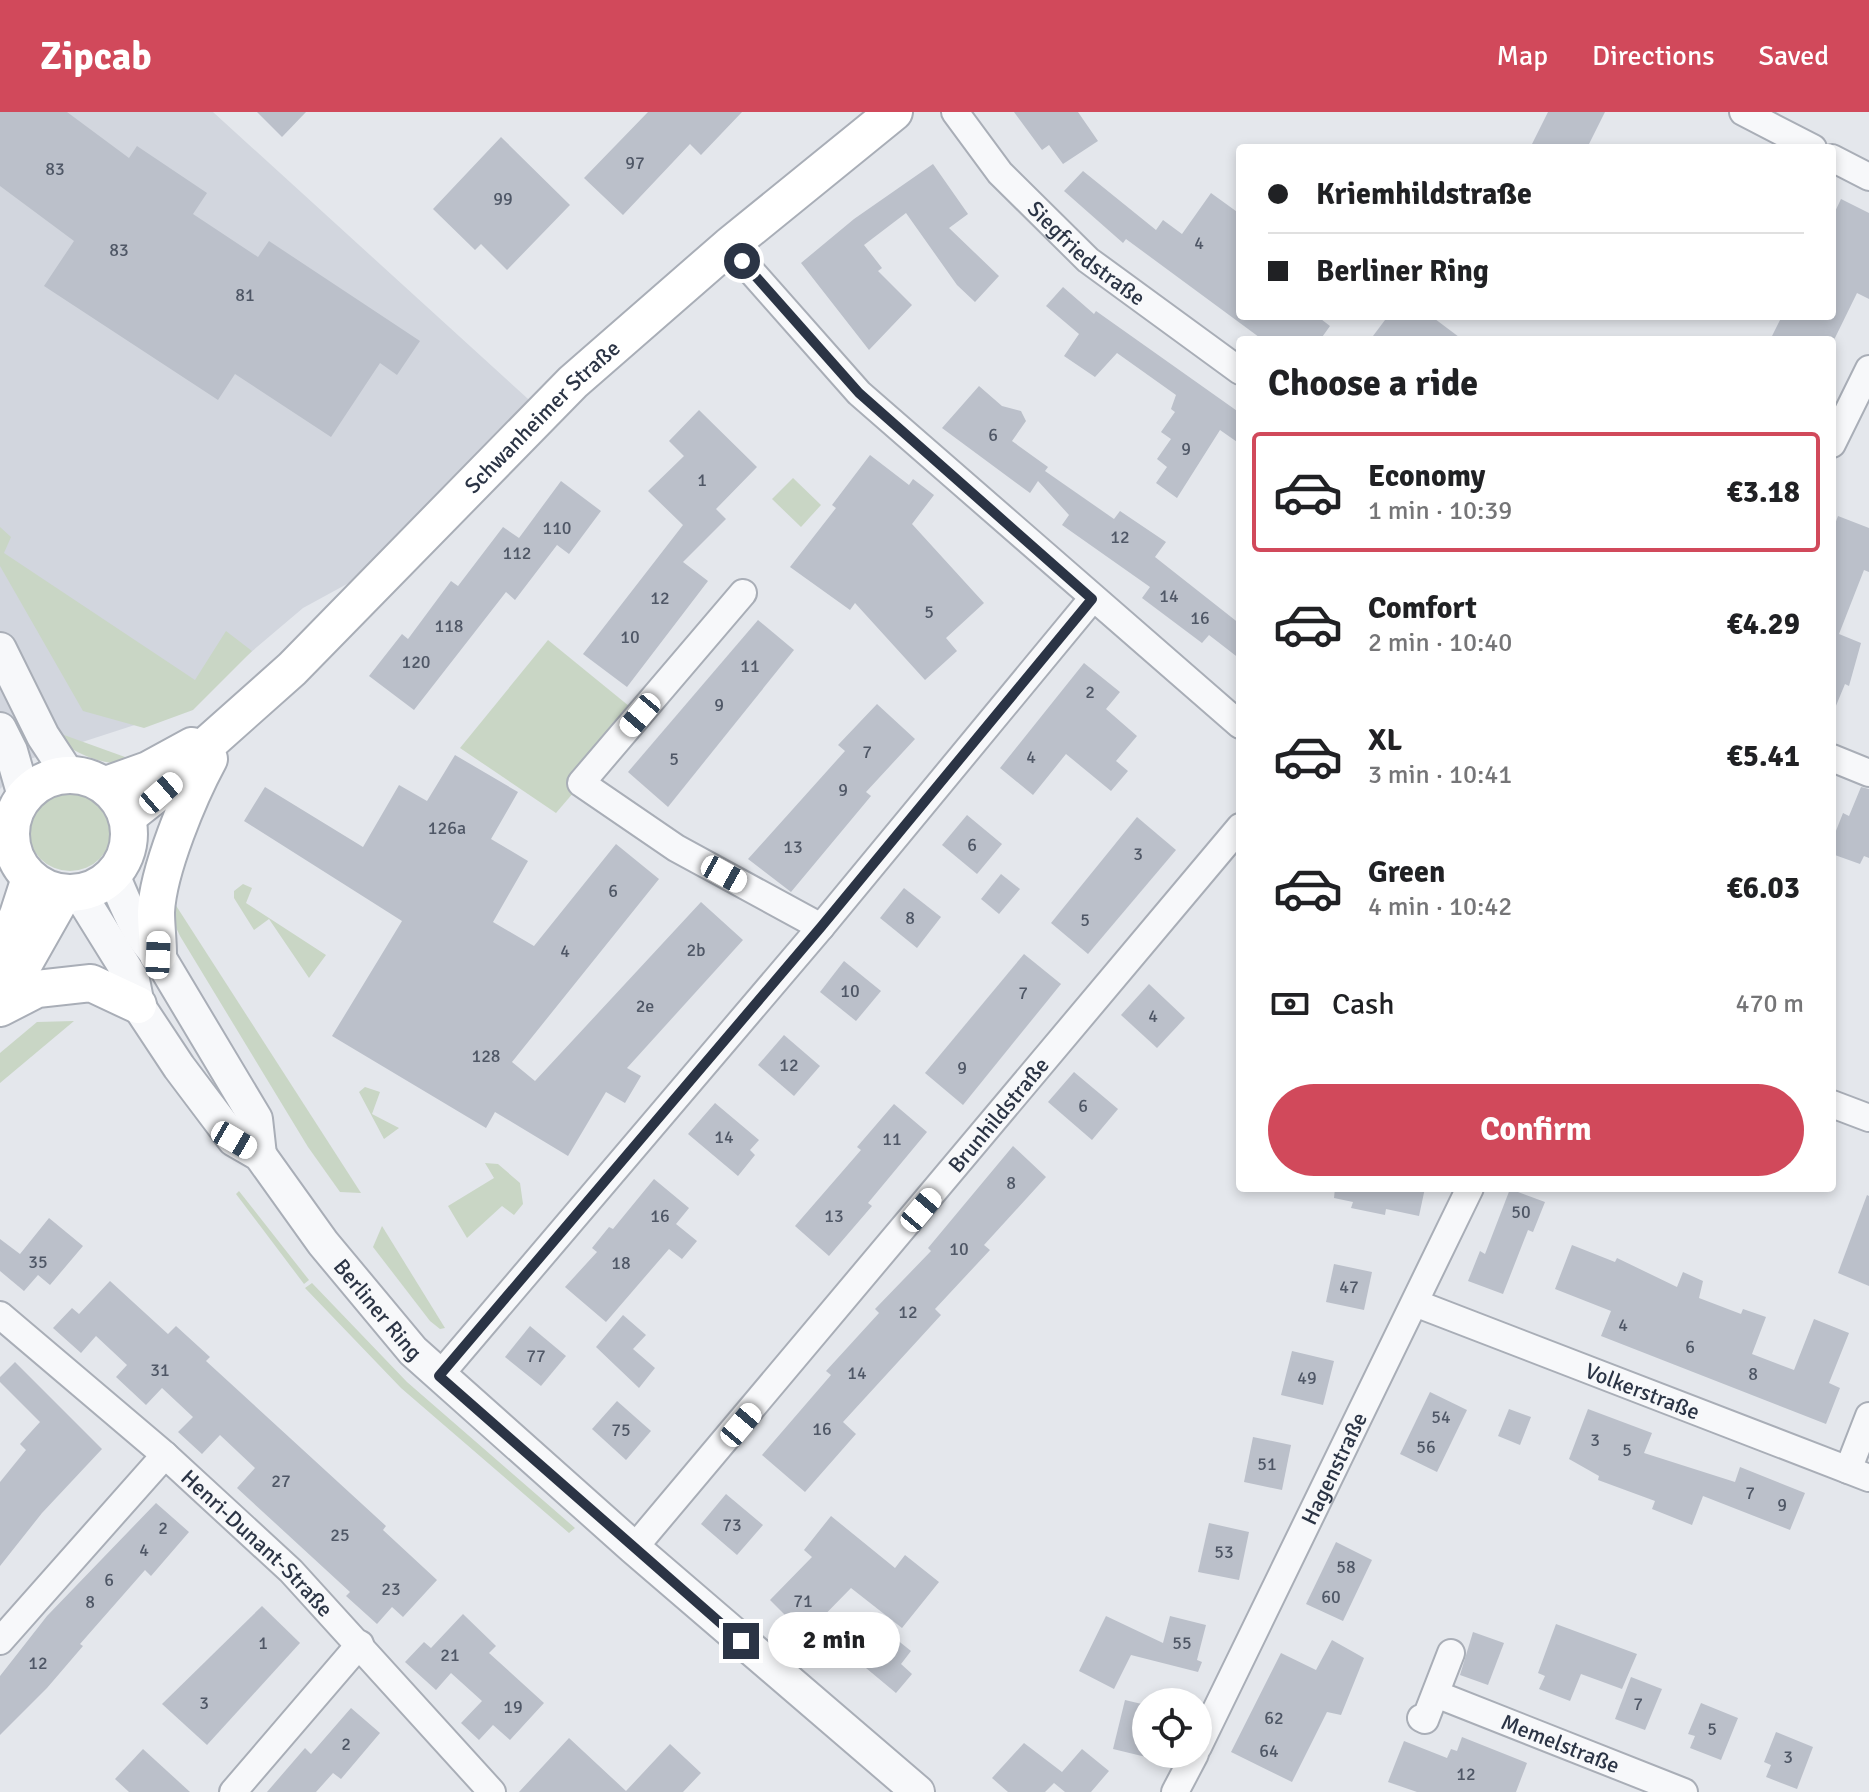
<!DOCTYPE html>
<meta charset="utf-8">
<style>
:root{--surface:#fff;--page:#f2f2f2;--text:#202124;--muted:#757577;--line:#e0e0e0;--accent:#d1495b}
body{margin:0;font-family:Signika,sans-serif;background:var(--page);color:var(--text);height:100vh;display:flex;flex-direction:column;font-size:30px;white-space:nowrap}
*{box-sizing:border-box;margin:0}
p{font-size:26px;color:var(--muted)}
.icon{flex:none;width:44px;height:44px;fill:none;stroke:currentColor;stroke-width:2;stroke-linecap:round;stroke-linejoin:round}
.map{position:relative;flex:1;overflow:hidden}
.sheet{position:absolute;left:1236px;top:224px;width:600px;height:856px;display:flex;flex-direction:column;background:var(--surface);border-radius:8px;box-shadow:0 4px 12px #0003}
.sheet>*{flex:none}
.banner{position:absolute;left:1236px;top:32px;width:600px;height:176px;border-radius:8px;box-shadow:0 4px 12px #0003;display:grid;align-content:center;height:176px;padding:0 32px;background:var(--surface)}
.fabs{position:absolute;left:1132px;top:1576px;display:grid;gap:16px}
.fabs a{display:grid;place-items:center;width:80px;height:80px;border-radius:50%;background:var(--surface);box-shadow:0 4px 12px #0003;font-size:40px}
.end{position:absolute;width:36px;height:36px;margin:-18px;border:10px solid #2b3445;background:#fff;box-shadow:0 0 0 4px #fff}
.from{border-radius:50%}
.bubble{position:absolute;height:56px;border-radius:28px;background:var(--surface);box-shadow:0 4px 12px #0003;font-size:26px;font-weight:700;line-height:56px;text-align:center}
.car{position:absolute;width:24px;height:48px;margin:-24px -12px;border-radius:10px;box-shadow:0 0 6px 2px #0007;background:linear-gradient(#fff 24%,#345 0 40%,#fff 0 76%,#345 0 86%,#fff 0)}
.banner b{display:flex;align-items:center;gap:28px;height:76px;font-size:30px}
.banner b+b{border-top:2px solid var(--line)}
.banner i{width:20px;height:20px;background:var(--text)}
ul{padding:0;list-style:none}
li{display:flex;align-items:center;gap:24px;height:120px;margin:0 16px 12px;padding:0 16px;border:4px solid transparent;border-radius:8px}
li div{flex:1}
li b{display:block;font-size:30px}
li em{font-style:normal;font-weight:700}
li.selected{border-color:var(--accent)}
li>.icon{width:72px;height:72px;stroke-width:1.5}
h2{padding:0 32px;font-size:36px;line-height:96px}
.pay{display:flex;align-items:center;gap:20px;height:88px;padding:0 32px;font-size:30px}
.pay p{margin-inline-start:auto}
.action{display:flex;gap:16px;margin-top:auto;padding:16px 32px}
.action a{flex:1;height:92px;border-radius:48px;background:var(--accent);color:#fff;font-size:32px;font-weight:700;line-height:92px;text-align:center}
header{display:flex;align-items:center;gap:48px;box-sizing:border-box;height:112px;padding:0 40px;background:var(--accent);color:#fff}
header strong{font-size:38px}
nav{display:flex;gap:44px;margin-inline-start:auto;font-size:28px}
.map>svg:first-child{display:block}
.built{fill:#d2d6de}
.green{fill:#c9d6c5}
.building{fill:#bbc0ca}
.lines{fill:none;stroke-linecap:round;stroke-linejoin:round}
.minor-casing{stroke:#a9aeb7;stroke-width:30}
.tertiary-casing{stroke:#a9aeb7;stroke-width:36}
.secondary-casing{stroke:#a9aeb7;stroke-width:40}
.minor{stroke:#f7f8fa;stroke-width:26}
.tertiary{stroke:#f7f8fa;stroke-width:32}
.secondary{stroke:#fff;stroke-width:36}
.route{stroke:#2b3445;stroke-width:10}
.labels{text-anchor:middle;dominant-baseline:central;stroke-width:6;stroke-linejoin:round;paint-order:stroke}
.number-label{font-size:18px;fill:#4f5766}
.street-label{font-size:22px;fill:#2b3445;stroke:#f4f6f9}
</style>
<header>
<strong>Zipcab</strong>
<nav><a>Map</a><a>Directions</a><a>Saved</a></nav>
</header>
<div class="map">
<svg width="1869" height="1680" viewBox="0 0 1869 1680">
<rect width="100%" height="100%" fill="#e4e7ec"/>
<polygon class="built" points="0,0 213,0 538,296 402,442 303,496 184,597 30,647 0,677"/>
<g class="green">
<polygon points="793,366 821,393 801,415 772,387"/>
<polygon points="0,415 11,425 4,441 195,568 226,519 252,539 193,598 144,616 83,599 0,454"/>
<polygon points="548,528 640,603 556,701 460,636"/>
<path d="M 64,623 L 125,645 L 130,652 C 103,653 77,643 56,626 Z"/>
<circle cx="70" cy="717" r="42"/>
<polygon points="243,772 252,776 246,791 326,843 309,866 269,807 254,818 234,786 234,779"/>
<polygon points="175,792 361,1081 340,1080 308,1035 180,824 171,805"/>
<polygon points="74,909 0,971 0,941 37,910"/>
<polygon points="365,975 380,980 372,1002 399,1016 384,1027 359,980"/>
<polygon points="485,1051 498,1052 520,1071 523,1092 514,1103 502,1094 467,1126 448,1094 494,1066"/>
<polygon points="239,1079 309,1168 304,1172 236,1082"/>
<polygon points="382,1114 445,1216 440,1217 430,1209 373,1135"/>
<polygon points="312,1171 407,1270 575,1416 569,1421 401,1276 305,1176"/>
</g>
<g class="building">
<polygon points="0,0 67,0 129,46 137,34 207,81 193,102 258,145 269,129 420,229 397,263 380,251 331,325 235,262 218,288 44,174 74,129 0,74"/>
<polygon points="257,0 306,0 282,25"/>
<polygon points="648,0 742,0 701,43 690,32 623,103 584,66"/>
<polygon points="1014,0 1078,0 1098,29 1063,52 1049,33 1042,38"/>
<polygon points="1548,0 1605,0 1587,36 1530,36"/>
<polygon points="501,25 570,93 507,158 481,132 475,138 433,97"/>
<polygon points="933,52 968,102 949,116 999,164 975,190 957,173 906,101 864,133 882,156 878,159 912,193 869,238 801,151 854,107"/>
<polygon points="1083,59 1156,118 1163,108 1182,122 1211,81 1240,102 1240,204 1317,204 1330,214 1320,228 1263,228 1126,127 1123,131 1064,79"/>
<polygon points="1841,87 1869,101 1869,187 1857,181 1832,232 1832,228 1770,228 1782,204 1832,204 1832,106"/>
<polygon points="1063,175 1094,202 1096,199 1240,301 1240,332 1220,318 1177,386 1156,371 1167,355 1157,347 1171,327 1161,320 1175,300 1171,297 1176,283 1117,241 1095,265 1064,244 1079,222 1046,194"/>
<polygon points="1388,204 1431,204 1463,228 1370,228"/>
<polygon points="979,274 1002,294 1021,299 1026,309 1012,329 1048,355 1045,359 1114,407 1120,399 1166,430 1155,445 1240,512 1240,547 1209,523 1202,531 1142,486 1150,475 1062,413 1069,403 1038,369 1030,381 942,316"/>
<polygon points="699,298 757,355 716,397 726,407 683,450 708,469 627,575 583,542 683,413 648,379 684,344 669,329"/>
<polygon points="870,343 909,373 913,367 934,383 912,412 984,491 946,526 957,539 925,568 855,491 850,498 790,455 836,396 832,393"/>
<polygon points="561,369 601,399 569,442 557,433 515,488 506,480 414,598 369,564 402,522 408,527 451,469 458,474 503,415 519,426"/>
<polygon points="1838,404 1869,416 1869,460 1864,458 1839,522 1861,531 1849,574 1845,572 1833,601 1832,420"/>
<polygon points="758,508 794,538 668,695 628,660"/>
<polygon points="1084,551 1120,580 1106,597 1137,624 1116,649 1128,659 1111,679 1066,642 1033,683 1000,656"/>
<polygon points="877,592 915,627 866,680 871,684 791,780 748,747 845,639 838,633"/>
<polygon points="455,643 518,680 491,727 528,749 493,810 534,834 616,732 659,767 512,950 535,969 701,790 743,828 627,956 641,964 625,991 606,980 568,1044 495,1000 486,1016 332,924 402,809 244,709 265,675 363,735 399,673 427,689"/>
<polygon points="1861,675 1869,677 1869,746 1864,744 1860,752 1832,742 1832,729 1843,701 1849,704"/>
<polygon points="967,703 1002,732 977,762 942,733"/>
<polygon points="1137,705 1176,738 1088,842 1051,811"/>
<polygon points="1001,762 1020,777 999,802 981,787"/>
<polygon points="904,776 941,805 917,836 880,806"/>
<polygon points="1024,842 1061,872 963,993 925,961"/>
<polygon points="844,849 881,879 856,909 820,880"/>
<polygon points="1149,872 1185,906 1157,936 1121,903"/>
<polygon points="784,923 820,954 794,984 758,953"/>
<polygon points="1074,960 1118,997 1092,1028 1048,990"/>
<polygon points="715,991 759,1028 750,1038 755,1043 738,1064 688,1022"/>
<polygon points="894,992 927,1020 868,1091 872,1094 829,1144 795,1114 861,1038 857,1035"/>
<polygon points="1013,1034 1046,1065 984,1133 990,1138 935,1197 941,1203 843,1310 856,1322 805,1380 762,1343 831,1263 826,1259 879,1201 875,1197 931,1139 928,1136"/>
<polygon points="654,1067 689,1096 676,1112 697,1129 682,1147 669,1137 606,1210 565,1175 597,1140 592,1136 609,1115 613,1117"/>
<polygon points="1335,1076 1425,1076 1419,1104 1386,1097 1385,1103 1351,1096 1353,1090 1334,1086"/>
<polygon points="1510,1077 1545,1090 1533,1120 1528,1118 1503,1182 1468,1169 1480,1139 1485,1142"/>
<polygon points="1867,1083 1869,1084 1869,1174 1838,1161"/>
<polygon points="49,1106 83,1134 50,1173 38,1163 24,1179 0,1159 0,1127 20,1142"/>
<polygon points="1572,1133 1615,1150 1617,1146 1677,1175 1683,1160 1703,1169 1699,1186 1741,1202 1743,1197 1766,1205 1752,1242 1794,1258 1814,1207 1849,1221 1829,1271 1840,1276 1826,1312 1601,1224 1611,1199 1555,1177"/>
<polygon points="1334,1152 1372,1160 1364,1198 1326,1190"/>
<polygon points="110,1169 168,1222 176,1214 210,1245 206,1249 386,1414 383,1418 437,1468 403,1505 392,1495 377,1512 346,1484 350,1480 237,1376 255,1356 220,1323 202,1342 178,1320 193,1305 162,1276 146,1293 116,1265 127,1253 96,1224 81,1241 53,1216 72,1196 79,1202"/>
<polygon points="623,1203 646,1223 633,1237 655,1256 639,1276 596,1235"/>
<polygon points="530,1214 566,1244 541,1274 505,1245"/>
<polygon points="1292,1239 1334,1249 1323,1293 1281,1283"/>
<polygon points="15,1250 102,1337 42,1401 0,1454 0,1370 26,1338 20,1332 40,1310 0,1270 0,1265"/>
<polygon points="1430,1280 1467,1298 1437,1360 1400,1342"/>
<polygon points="617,1289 651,1319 626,1348 592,1317"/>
<polygon points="1509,1297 1531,1305 1520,1333 1498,1324"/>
<polygon points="1588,1297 1652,1321 1644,1341 1735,1370 1740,1355 1805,1381 1790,1418 1703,1384 1692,1413 1652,1397 1655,1389 1598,1368 1599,1364 1569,1347"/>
<polygon points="1253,1325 1291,1333 1282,1378 1244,1370"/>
<polygon points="726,1382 763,1413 737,1443 701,1412"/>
<polygon points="156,1391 189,1420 151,1464 145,1458 80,1532 83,1534 47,1576 0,1623 0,1564 47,1504"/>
<polygon points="831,1404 895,1456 905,1443 939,1470 902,1516 851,1476 805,1523 770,1488 812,1445 804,1438"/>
<polygon points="1209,1411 1249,1420 1239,1468 1198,1460"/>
<polygon points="1336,1430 1372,1448 1343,1509 1306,1492"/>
<polygon points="262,1494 300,1531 207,1633 162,1592"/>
<polygon points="463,1502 496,1534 489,1541 544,1591 510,1628 493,1613 479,1628 461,1611 482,1589 451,1561 436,1578 405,1550 424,1530 431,1536"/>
<polygon points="1106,1504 1163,1531 1170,1504 1206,1513 1197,1548 1202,1550 1198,1560 1131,1543 1114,1577 1079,1559"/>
<polygon points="1556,1512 1637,1542 1622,1577 1581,1562 1570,1589 1539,1577 1545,1564 1538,1561"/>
<polygon points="886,1519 911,1539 901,1552 912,1562 896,1581 860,1551"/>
<polygon points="1473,1520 1504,1531 1488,1573 1460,1563"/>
<polygon points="1332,1528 1364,1546 1341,1603 1327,1600 1292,1670 1231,1640 1281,1541 1316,1558"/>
<polygon points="1631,1565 1662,1577 1645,1618 1615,1607"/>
<polygon points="1125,1588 1146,1593 1146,1645 1113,1637"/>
<polygon points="1701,1591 1738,1606 1721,1648 1690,1636 1695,1624 1688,1622"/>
<polygon points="351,1596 380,1621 341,1667 333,1661 316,1680 267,1680 305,1636 311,1642"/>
<polygon points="1776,1620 1813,1635 1797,1677 1766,1665 1771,1653 1764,1650"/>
<polygon points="1462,1625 1527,1651 1516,1680 1417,1680 1388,1670 1404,1629 1447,1646 1451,1637 1457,1639"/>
<polygon points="569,1626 626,1679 670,1632 701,1661 683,1680 519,1680"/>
<polygon points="1024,1631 1062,1660 1082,1637 1109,1659 1091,1680 1065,1680 1054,1671 1045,1680 1008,1680 992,1666"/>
<polygon points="143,1637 190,1680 129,1680 115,1667"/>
</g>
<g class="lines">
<defs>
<g id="minor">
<path id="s1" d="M 955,0 L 1000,61 L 1088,148 L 1240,259"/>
<polyline points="1743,0 1813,36"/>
<polyline points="1832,46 1869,65"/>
<polyline points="729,134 859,281 1240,613"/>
<polyline points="1832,332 1869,257"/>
<polyline points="743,481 581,671 676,736 821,815"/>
<polyline points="1832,646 1869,661"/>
<polyline points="1832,992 1869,1006"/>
<path id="s2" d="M 1415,1191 L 1869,1366"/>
<path id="s3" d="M 0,1203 L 165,1343 L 291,1459 L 492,1680"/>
<polyline points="439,1264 821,815 1092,487"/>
<polyline points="1848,1358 1869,1304"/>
<path id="s4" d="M 634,1436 L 1240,715"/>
<polyline points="0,1529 165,1343"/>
<path id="s5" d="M 1436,1582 L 1684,1680"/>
<polyline points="1421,1606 1425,1608 1451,1541"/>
<path id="s6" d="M 1198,1635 L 1470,1076"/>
<polyline points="233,1680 360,1532"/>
<polyline points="1175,1680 1195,1642"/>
</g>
<g id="tertiary">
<polyline points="0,537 43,624 68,662"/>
<polyline points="0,617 11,639 24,684"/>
<path d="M 113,763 C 126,792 135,820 158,843 L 256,1007 L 260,1043"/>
<path id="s7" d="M 79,781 L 133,868 L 138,893 L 179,955 L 234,1028 L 260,1043 L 323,1131 L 413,1239 L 634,1436 L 918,1680"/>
</g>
<g id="secondary">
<circle cx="70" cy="722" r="59"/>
<polyline points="106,673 148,658 192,634"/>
<path id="s8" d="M 127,705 L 198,649 L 210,630 L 292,557 L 573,270 L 729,134 L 894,0"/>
<polyline points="0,843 18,803 30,766"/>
<path d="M 158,843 C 158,828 156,814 156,800 C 158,758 189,684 209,647"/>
<polyline points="0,894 64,781"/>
<polyline points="0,896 37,877 91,871 138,893"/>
</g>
</defs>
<use href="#minor" class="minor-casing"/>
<use href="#tertiary" class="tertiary-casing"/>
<use href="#secondary" class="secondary-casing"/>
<use href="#minor" class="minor"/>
<use href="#tertiary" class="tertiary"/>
<use href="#secondary" class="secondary"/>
</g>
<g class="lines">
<polyline class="route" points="741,1529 439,1264 821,815 1092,487 859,281 742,149"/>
</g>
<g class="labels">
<g class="number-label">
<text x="635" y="51">97</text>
<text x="55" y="57">83</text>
<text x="503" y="87">99</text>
<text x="1199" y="131">4</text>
<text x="119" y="138">83</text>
<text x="245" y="183">81</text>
<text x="993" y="323">6</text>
<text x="1186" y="337">9</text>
<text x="702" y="368">1</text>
<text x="557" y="416">110</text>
<text x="1120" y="425">12</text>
<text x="517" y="441">112</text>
<text x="1169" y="484">14</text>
<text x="660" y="486">12</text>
<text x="929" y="500">5</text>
<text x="1200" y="506">16</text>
<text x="449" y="514">118</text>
<text x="630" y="525">10</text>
<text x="416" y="550">120</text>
<text x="750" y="554">11</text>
<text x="1090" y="580">2</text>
<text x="719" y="593">9</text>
<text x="867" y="640">7</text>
<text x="1031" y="645">4</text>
<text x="674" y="647">5</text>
<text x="843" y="678">9</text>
<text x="447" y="716">126a</text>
<text x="972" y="733">6</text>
<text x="793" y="735">13</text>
<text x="1138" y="742">3</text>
<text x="613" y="779">6</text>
<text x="910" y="806">8</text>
<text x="1085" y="808">5</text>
<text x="696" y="838">2b</text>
<text x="565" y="839">4</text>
<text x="850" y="879">10</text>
<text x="1023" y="881">7</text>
<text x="645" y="894">2e</text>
<text x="1153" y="904">4</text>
<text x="486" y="944">128</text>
<text x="789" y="953">12</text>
<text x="962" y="956">9</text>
<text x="1083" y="994">6</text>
<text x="724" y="1025">14</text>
<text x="892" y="1027">11</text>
<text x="1011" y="1071">8</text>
<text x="1521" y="1100">50</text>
<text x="660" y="1104">16</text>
<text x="834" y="1104">13</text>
<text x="959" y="1137">10</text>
<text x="38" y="1150">35</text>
<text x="621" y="1151">18</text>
<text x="1349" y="1175">47</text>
<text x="908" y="1200">12</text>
<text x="1623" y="1213">4</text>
<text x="1690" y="1235">6</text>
<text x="536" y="1244">77</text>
<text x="160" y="1258">31</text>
<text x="857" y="1261">14</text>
<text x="1753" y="1262">8</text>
<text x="1307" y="1266">49</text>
<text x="1441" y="1305">54</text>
<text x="822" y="1317">16</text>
<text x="621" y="1318">75</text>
<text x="1595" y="1328">3</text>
<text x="1426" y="1335">56</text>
<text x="1627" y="1338">5</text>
<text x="1267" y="1352">51</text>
<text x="281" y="1369">27</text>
<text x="1750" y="1381">7</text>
<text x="1782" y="1393">9</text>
<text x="732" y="1413">73</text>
<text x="163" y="1416">2</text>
<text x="340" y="1423">25</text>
<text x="144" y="1438">4</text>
<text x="1224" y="1440">53</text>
<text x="1346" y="1455">58</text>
<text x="109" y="1468">6</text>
<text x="391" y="1477">23</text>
<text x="1331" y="1485">60</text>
<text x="803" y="1489">71</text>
<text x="90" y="1490">8</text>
<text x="263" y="1531">1</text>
<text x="1182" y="1531">55</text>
<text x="450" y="1543">21</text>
<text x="38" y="1551">12</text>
<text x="204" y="1591">3</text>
<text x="1638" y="1592">7</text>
<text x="513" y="1595">19</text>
<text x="1274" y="1606">62</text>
<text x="1712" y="1617">5</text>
<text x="346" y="1632">2</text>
<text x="1269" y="1639">64</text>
<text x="1788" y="1645">3</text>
<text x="1466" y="1662">12</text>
</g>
<g class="street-label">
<text stroke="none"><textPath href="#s1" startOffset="194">Siegfriedstraße</textPath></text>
<text stroke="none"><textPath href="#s8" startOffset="578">Schwanheimer Straße</textPath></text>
<text stroke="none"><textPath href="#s4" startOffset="566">Brunhildstraße</textPath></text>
<text stroke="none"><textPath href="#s7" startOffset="518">Berliner Ring</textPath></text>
<text stroke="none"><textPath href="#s2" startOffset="244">Volkerstraße</textPath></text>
<text stroke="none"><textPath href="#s6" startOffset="310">Hagenstraße</textPath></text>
<text stroke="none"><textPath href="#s3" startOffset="344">Henri-Dunant-Straße</textPath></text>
<text stroke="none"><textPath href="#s5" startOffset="134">Memelstraße</textPath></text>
</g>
</g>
</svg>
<div class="fabs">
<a><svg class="icon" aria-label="locate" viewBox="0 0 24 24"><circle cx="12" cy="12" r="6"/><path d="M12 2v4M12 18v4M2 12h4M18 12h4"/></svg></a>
</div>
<i class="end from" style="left:742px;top:149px"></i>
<i class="end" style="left:741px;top:1529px"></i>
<div class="bubble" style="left:768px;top:1500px;width:132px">2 min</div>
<i class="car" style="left:640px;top:603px;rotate:220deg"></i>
<i class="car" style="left:161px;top:681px;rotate:49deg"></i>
<i class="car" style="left:724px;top:762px;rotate:119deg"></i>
<i class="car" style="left:158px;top:843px;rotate:2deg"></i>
<i class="car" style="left:234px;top:1028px;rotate:120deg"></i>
<i class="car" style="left:921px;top:1098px;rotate:40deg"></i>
<i class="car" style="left:741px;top:1313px;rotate:40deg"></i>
<div class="banner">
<b><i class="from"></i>Kriemhildstraße</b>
<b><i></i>Berliner Ring</b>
</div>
<section class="sheet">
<h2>Choose a ride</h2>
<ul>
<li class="selected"><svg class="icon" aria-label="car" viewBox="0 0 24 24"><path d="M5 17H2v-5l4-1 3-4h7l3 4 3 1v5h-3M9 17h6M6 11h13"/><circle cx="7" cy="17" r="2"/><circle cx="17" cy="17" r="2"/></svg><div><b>Economy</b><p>1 min · 10:39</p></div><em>€3.18</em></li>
<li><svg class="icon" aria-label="car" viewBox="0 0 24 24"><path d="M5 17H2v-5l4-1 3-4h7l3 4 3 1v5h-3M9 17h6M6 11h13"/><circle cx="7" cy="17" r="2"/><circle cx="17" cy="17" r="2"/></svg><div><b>Comfort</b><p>2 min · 10:40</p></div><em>€4.29</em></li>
<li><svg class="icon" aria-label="car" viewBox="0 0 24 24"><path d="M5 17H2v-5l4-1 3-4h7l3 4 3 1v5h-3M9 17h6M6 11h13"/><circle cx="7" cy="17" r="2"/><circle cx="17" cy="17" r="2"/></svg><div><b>XL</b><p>3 min · 10:41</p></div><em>€5.41</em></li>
<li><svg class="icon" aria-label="car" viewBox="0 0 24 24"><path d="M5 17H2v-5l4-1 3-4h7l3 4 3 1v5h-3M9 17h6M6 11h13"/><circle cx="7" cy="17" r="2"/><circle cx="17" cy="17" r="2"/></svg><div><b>Green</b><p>4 min · 10:42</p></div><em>€6.03</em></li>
</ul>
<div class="pay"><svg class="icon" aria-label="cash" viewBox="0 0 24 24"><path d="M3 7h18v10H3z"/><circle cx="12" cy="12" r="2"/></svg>Cash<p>470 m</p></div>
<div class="action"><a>Confirm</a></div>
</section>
</div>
